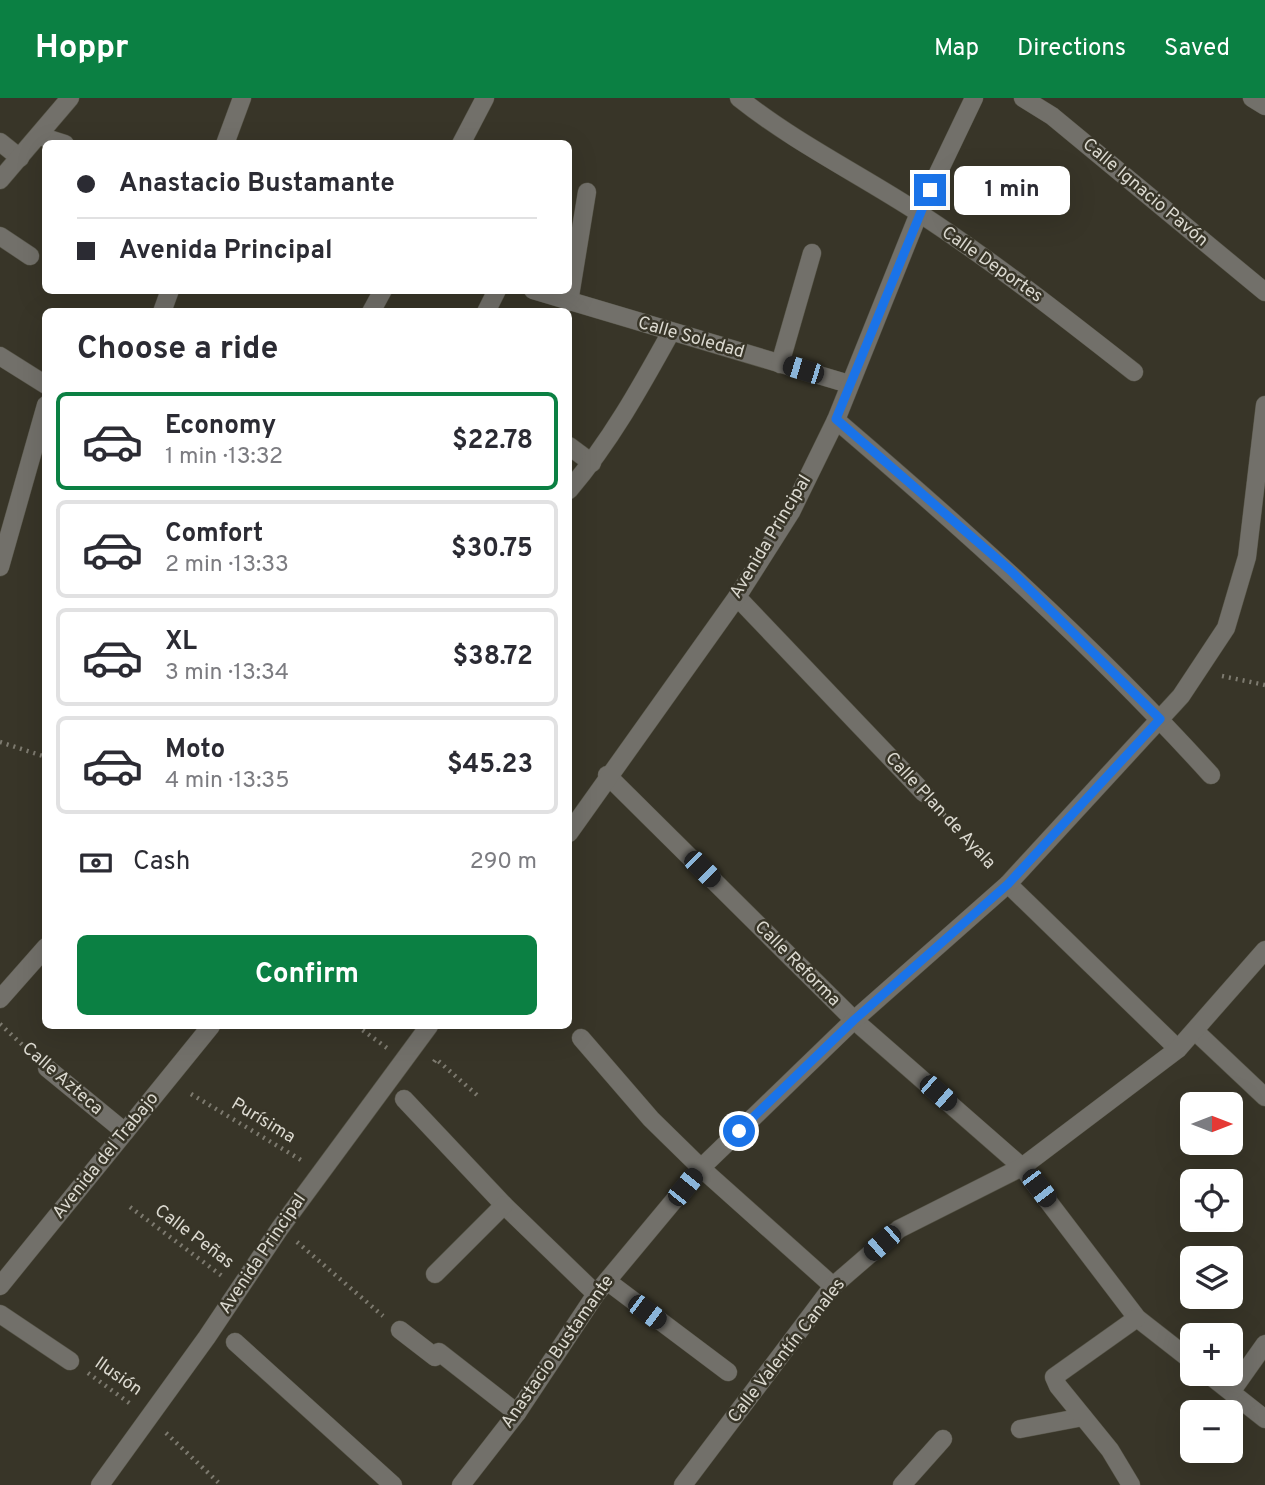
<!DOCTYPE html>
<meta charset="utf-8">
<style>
:root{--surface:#fff;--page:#f7f7f7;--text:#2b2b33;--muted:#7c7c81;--line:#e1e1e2;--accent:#0b8043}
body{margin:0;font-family:Overpass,sans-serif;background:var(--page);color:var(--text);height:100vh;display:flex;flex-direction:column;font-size:26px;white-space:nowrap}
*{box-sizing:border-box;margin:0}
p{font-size:23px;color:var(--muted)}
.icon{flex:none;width:38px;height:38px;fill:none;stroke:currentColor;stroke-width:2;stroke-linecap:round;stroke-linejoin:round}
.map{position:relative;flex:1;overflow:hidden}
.panel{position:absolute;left:42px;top:210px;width:530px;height:721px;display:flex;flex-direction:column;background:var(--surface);border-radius:10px;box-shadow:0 7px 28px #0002}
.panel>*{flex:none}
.banner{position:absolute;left:42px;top:42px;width:530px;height:154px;border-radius:10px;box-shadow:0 7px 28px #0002;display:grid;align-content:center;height:154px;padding:0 35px;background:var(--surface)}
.needle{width:46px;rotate:90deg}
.fabs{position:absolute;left:1180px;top:994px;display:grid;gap:14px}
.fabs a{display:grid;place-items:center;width:63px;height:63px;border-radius:10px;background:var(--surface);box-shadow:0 7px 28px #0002;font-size:35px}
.end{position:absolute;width:32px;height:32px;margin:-16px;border:9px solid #1a73e8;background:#fff;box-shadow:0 0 0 4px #fff}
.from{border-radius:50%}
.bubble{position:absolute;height:49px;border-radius:10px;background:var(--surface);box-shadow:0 7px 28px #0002;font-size:23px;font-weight:700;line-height:49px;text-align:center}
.car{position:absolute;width:21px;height:42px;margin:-21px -10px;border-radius:9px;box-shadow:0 0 5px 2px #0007;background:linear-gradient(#222 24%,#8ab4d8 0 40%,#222 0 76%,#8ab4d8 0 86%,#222 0)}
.banner b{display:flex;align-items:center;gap:24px;height:66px;font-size:26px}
.banner b+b{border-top:2px solid var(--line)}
.banner i{width:18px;height:18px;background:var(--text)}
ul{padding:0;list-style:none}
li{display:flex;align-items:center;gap:21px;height:98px;margin:0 14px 10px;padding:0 21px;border:4px solid var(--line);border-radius:10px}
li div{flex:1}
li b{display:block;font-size:26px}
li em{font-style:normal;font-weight:700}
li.current{border-color:var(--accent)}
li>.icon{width:63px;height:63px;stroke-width:1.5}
h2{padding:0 35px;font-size:32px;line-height:84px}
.pay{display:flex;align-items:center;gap:18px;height:77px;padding:0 35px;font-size:26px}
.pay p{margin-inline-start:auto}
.cta{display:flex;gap:14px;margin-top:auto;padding:14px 35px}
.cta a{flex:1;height:80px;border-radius:10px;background:var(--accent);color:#fff;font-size:28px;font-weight:700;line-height:80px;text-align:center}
header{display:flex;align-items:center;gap:42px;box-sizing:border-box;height:98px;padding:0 35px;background:var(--accent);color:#fff}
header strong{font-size:33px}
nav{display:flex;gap:38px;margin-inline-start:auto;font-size:24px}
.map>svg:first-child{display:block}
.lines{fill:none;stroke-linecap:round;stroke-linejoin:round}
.minor-casing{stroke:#555346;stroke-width:19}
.path{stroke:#7d7a6f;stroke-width:4.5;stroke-dasharray:2 5;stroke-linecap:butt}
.minor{stroke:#72706a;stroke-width:18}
.route{stroke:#1a73e8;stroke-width:9}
.labels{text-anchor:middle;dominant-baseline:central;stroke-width:5;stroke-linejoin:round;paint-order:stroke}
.street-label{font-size:18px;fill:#dbd9d0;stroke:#383528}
</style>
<header>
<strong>Hoppr</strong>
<nav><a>Map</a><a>Directions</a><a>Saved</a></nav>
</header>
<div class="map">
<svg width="1265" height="1387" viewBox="0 0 1265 1387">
<rect width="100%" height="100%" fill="#383528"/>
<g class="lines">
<defs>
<g id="minor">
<path d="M 739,0 C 794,44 859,76 919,115 C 994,164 1064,219 1134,274"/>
<polyline points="1023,0 1052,18 1265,194"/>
<polyline points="1252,0 1265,8"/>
<polyline points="40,38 65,46"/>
<polyline points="0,44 20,60"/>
<polyline points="225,46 242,0"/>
<polyline points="461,46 485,0"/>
<polyline points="0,82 70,0"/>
<polyline points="0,138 30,158"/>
<polyline points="533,192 849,286"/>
<polyline points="569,204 587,94"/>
<polyline points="162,214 170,192"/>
<polyline points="371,214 383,192"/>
<polyline points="486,214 497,192"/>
<polyline points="0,258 46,287"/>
<polyline points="780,266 812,155"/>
<path d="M 836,322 C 967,434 1094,548 1211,677"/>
<polyline points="569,348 592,365"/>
<path d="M 569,392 C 610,344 640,290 671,234"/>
<polyline points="0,469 46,307"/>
<polyline points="737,499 924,695"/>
<polyline points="607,677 854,922 1022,1069 1137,1220 1192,1263"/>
<polyline points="569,735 737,499 791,414 836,322 919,115 974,0"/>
<polyline points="1008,786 1178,951"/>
<polyline points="0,901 46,849"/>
<polyline points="1195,933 1265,999"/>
<polyline points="581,940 651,1021 701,1070 833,1188"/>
<polyline points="47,970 125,1034"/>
<polyline points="404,1001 504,1107 596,1196"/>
<polyline points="435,1176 504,1107"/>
<polyline points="607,1183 728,1274"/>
<polyline points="0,1188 211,928"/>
<polyline points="0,1216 70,1263"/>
<polyline points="400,1232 435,1259 439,1254 517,1315"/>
<polyline points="235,1244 393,1387"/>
<polyline points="1208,1276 1265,1321"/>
<polyline points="1231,1294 1265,1246"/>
<polyline points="1020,1331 1083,1319"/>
<polyline points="100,1387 207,1239 280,1130 429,928"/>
<polyline points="461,1387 517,1315 596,1196 701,1070 854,922 1008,786 1181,598 1226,530 1247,459 1265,307"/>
<polyline points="683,1387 833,1188 899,1131 1022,1069 1178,951 1265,852"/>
<polyline points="902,1387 943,1341"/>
<polyline points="1131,1387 1110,1352 1058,1288 1054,1279 1137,1220"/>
</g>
</defs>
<use href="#minor" class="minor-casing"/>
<g class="path">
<polyline points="1222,578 1265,587"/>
<polyline points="0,644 46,659"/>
<polyline points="939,711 992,769"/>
<polyline points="0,926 30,954"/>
<polyline points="357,928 387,950"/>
<polyline points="434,964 436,961 477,997"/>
<polyline points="191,996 301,1062"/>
<polyline points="130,1109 222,1178"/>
<polyline points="297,1144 383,1218"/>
<polyline points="88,1275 132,1307"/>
<polyline points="166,1335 221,1387"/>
</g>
<use href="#minor" class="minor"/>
</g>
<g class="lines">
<polyline class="route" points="739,1033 854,922 1008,786 1160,621 1010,472 836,321 930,92"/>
</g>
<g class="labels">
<g class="street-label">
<text transform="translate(1145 95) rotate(40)">Calle Ignacio Pavón</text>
<text transform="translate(992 167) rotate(35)">Calle Deportes</text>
<text transform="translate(691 240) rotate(16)">Calle Soledad</text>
<text transform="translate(771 439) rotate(-59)">Avenida Principal</text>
<text transform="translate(940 713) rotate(47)">Calle Plan de Ayala</text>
<text transform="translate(797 866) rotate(45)">Calle Reforma</text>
<text transform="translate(62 981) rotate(41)">Calle Azteca</text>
<text transform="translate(263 1023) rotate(31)">Purísima</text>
<text transform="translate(106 1058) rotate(-51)">Avenida del Trabajo</text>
<text transform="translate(194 1139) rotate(37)">Calle Peñas</text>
<text transform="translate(263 1156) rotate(-56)">Avenida Principal</text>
<text transform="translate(787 1253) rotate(-52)">Calle Valentín Canales</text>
<text transform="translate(558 1254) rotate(-55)">Anastacio Bustamante</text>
<text transform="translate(118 1279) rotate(35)">Ilusión</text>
</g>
</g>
</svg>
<div class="fabs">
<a><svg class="needle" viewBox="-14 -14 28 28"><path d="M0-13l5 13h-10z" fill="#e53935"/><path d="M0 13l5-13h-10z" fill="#7c7c81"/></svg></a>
<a><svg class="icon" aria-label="locate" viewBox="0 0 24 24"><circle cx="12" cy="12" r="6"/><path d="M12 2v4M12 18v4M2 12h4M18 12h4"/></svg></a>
<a><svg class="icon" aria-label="layers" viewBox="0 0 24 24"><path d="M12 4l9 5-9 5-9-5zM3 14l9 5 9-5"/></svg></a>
<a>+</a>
<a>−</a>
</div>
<i class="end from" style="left:739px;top:1033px"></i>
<i class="end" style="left:930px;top:92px"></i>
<div class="bubble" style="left:954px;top:68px;width:116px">1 min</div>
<i class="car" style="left:803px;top:272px;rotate:287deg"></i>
<i class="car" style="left:702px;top:771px;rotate:135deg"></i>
<i class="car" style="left:938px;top:995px;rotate:131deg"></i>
<i class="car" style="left:685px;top:1089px;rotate:39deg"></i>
<i class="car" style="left:1039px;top:1090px;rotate:143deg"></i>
<i class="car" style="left:882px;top:1145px;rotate:229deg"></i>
<i class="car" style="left:647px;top:1214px;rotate:127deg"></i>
<div class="banner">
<b><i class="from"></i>Anastacio Bustamante</b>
<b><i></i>Avenida Principal</b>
</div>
<section class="panel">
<h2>Choose a ride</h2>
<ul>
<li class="current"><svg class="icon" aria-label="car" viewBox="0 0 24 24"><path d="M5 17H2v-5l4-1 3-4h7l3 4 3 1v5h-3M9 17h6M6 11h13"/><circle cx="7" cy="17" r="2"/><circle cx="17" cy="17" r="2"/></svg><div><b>Economy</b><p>1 min · 13:32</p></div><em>$22.78</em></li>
<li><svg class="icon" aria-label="car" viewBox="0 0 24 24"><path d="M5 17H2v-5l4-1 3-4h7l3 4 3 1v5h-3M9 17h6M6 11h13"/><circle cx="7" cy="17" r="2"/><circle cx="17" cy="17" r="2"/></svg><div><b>Comfort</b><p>2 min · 13:33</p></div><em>$30.75</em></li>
<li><svg class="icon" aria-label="car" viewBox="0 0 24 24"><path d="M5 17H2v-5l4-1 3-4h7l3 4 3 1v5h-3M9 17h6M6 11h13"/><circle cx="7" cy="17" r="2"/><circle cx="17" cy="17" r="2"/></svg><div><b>XL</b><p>3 min · 13:34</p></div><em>$38.72</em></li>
<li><svg class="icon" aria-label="car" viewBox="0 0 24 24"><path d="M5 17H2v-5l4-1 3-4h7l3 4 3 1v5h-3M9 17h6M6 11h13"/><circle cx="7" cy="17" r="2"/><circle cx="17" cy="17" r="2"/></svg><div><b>Moto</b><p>4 min · 13:35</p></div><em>$45.23</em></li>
</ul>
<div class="pay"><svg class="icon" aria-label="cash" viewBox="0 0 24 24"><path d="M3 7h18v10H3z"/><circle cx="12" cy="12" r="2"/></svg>Cash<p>290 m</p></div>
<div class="cta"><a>Confirm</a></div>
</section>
</div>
